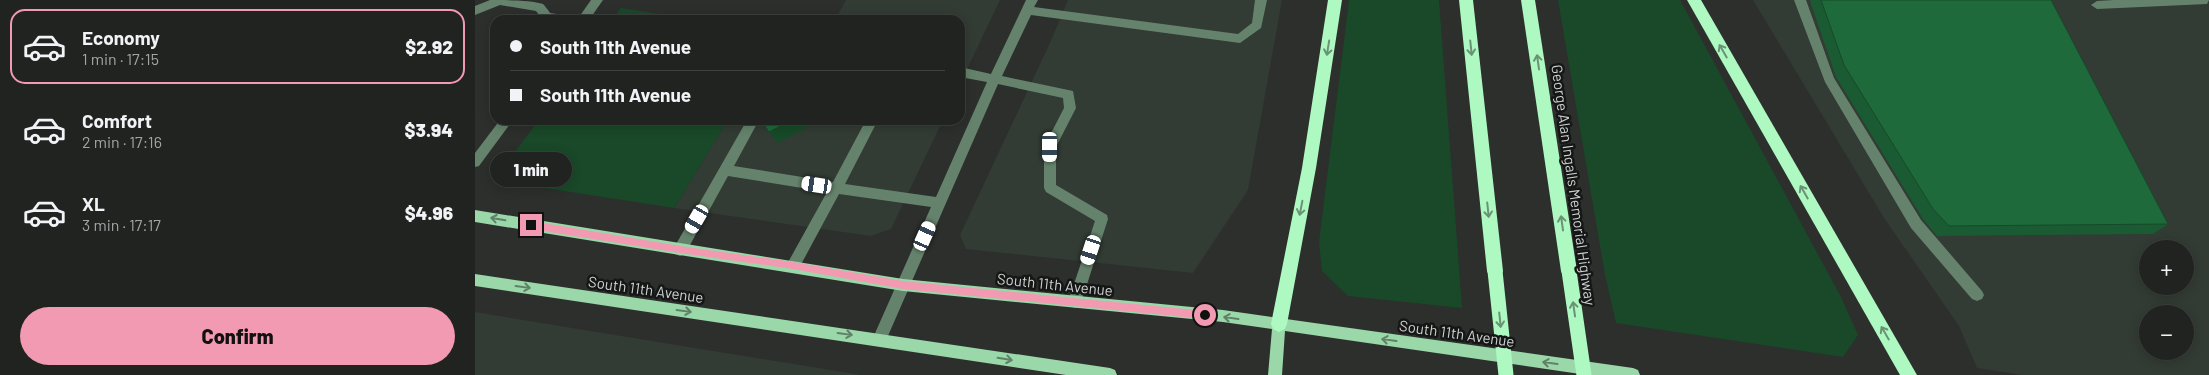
<!DOCTYPE html>
<meta charset="utf-8">
<style>
:root{--surface:#212321;--page:#292b2a;--text:#f1f3f6;--muted:#a2a4a5;--line:#3e403f;--accent:#f19ab2}
body{margin:0;font-family:Barlow,sans-serif;background:var(--page);color:var(--text);height:100vh;display:flex;flex-direction:column;font-size:19px;white-space:nowrap}
*{box-sizing:border-box;margin:0}
p{font-size:16px;color:var(--muted)}
.icon{flex:none;width:28px;height:28px;fill:none;stroke:currentColor;stroke-width:2;stroke-linecap:round;stroke-linejoin:round}
.map{position:relative;flex:1;overflow:hidden}
.sheet{display:flex;flex-direction:column;background:var(--surface);width:475px}
.sheet>*{flex:none}
.hud{position:absolute;left:15px;top:15px;width:475px;height:110px;border-radius:15px;box-shadow:0 2px 12px #0003,0 0 0 1px var(--line);display:grid;align-content:center;height:110px;padding:0 20px;background:var(--surface)}
.buttons{position:absolute;left:1664px;top:240px;display:grid;gap:10px}
.buttons a{display:grid;place-items:center;width:55px;height:55px;border-radius:50%;background:var(--surface);box-shadow:0 2px 12px #0003,0 0 0 1px var(--line);font-size:25px}
.end{position:absolute;width:22px;height:22px;margin:-11px;border:6px solid #f19ab2;background:#111;box-shadow:0 0 0 2px #111}
.from{border-radius:50%}
.bubble{position:absolute;height:35px;border-radius:18px;background:var(--surface);box-shadow:0 2px 12px #0003,0 0 0 1px var(--line);font-size:16px;font-weight:800;line-height:35px;text-align:center}
.car{position:absolute;width:15px;height:30px;margin:-15px -8px;border-radius:6px;box-shadow:0 0 4px 1px #0007;background:linear-gradient(#fff 24%,#345 0 40%,#fff 0 76%,#345 0 86%,#fff 0)}
.hud b{display:flex;align-items:center;gap:18px;height:48px;font-size:19px}
.hud b+b{border-top:1px solid var(--line)}
.hud i{width:12px;height:12px;background:var(--text)}
ul{padding:9px 0 0;list-style:none}
li{display:flex;align-items:center;gap:15px;height:75px;margin:0 10px 8px;padding:0 10px;border:2px solid transparent;border-radius:15px}
li div{flex:1}
li b{display:block;font-size:19px}
li em{font-style:normal;font-weight:800}
li.selected{border-color:var(--accent)}
li>.icon{width:45px;height:45px;stroke-width:1.5}
.action{display:flex;gap:10px;margin-top:auto;padding:10px 20px}
.action a{flex:1;height:58px;border-radius:30px;background:var(--accent);color:#111;font-size:20px;font-weight:800;line-height:58px;text-align:center}
main{display:flex;flex:1;min-height:0}
.map>svg:first-child{display:block}
.built{fill:#323b34;fill-rule:evenodd}
.green{fill:#194929}
.lines{fill:none;stroke-linecap:round;stroke-linejoin:round}
.minor{fill:#65836c;fill-rule:evenodd}
.major{fill:#9ad7a9;fill-rule:evenodd}
.highway{fill:#aef9c1;fill-rule:evenodd}
.highway-bridge{stroke:#aef9c1;stroke-width:15}
.wall{fill:#1b5b33}
.shaded-wall{fill:#164a29}
.building{fill:#1f6a3b;stroke:#164a29}
.oneway{stroke:#699374}
.oneway2{stroke:#5e8167}
.route{fill:#f19ab2}
.labels{text-anchor:middle;dominant-baseline:central;stroke-width:5;stroke-linejoin:round;paint-order:stroke}
.street-label{font-size:15px;fill:#cfd2d0;stroke:#151716}
</style>
<main>
<section class="sheet">
<ul>
<li class="selected"><svg class="icon" aria-label="car" viewBox="0 0 24 24"><path d="M5 17H2v-5l4-1 3-4h7l3 4 3 1v5h-3M9 17h6M6 11h13"/><circle cx="7" cy="17" r="2"/><circle cx="17" cy="17" r="2"/></svg><div><b>Economy</b><p>1 min · 17:15</p></div><em>$2.92</em></li>
<li><svg class="icon" aria-label="car" viewBox="0 0 24 24"><path d="M5 17H2v-5l4-1 3-4h7l3 4 3 1v5h-3M9 17h6M6 11h13"/><circle cx="7" cy="17" r="2"/><circle cx="17" cy="17" r="2"/></svg><div><b>Comfort</b><p>2 min · 17:16</p></div><em>$3.94</em></li>
<li><svg class="icon" aria-label="car" viewBox="0 0 24 24"><path d="M5 17H2v-5l4-1 3-4h7l3 4 3 1v5h-3M9 17h6M6 11h13"/><circle cx="7" cy="17" r="2"/><circle cx="17" cy="17" r="2"/></svg><div><b>XL</b><p>3 min · 17:17</p></div><em>$4.96</em></li>
</ul>
<div class="action"><a>Confirm</a></div>
</section>
<div class="map">
<svg width="1734" height="375" viewBox="0 0 1734 375">
<rect width="100%" height="100%" fill="#2c2f2c"/>
<g class="built">
<polygon points="371,0 525,0 485,84 485,20 360,20"/>
<polygon points="593,0 807,0 773,190 718,273 491,249 485,235 574,45"/>
<path d="M 1278,0 L 1734,0 L 1734,375 L 1547,375 L 1502,368 L 1484,326 L 1409,218 ZM 1672,249 L 1710,249 L 1710,286 L 1672,286 ZM 1672,314 L 1710,314 L 1710,351 L 1672,351 Z"/>
<polygon points="253,120 468,120 416,229 396,236 199,208"/>
<polygon points="0,312 386,375 0,375"/>
</g>
<g class="green">
<polygon points="874,0 964,0 987,308 873,296 847,271 844,242"/>
<polygon points="1083,0 1205,0 1366,297 1383,335 1368,357 1141,323 1130,275"/>
<polygon points="146,8 224,20 137,20"/>
<polygon points="64,120 253,120 199,208 19,180"/>
</g>
<g class="lines">
<g class="minor">
<path d="M 15,0 C 28,0 57,0 68,4 C 70,6 73,10 75,13 L 95,16 L 101,20 L 68,20 L 61,11 L 25,5 L 0,15 L 0,6 Z"/>
<polygon points="116,0 128,0 114,20 102,20"/>
<polygon points="551,0 563,0 559,7 763,34 777,23 780,0 792,0 786,28 765,43 556,15 527,76 598,91 601,108 581,147 581,185 632,215 633,219 605,306 600,308 595,306 593,302 620,221 571,192 569,188 569,147 589,108 588,98 523,84 409,345 404,346 399,345 397,340 456,207 364,194 323,270 318,272 313,270 311,266 352,192 253,176 210,254 205,256 200,254 199,250 200,246 272,120 284,120 259,166 358,182 391,120 403,120 370,184 461,197 512,82 485,77 485,67 516,74"/>
<polygon points="1319,0 1331,0 1359,78 1446,220 1507,291 1509,295 1507,299 1502,301 1497,299 1436,228 1350,82"/>
<polygon points="1734,0 1732,4 1622,9 1616,5 1622,1 1639,0"/>
<polygon points="25,120 38,120 4,166 0,167 0,153"/>
</g>
<g class="major">
<polygon points="0,210 428,279 748,310 1158,368 1163,370 1165,375 1112,375 810,331 807,375 793,375 797,329 748,322 428,291 0,222"/>
<polygon points="0,274 635,368 640,370 642,375 591,375 0,286"/>
</g>
<g class="highway">
<polygon points="853,0 867,0 841,168 812,324 810,329 804,332 798,329 796,324 827,168"/>
<polygon points="984,0 998,0 1028,271 1026,276 1020,278 1014,276 1012,271"/>
<polygon points="1046,0 1060,0 1102,271 1100,276 1094,278 1088,276 1086,271"/>
<polygon points="1212,0 1226,0 1442,375 1425,375"/>
</g>
<g class="highway-bridge">
<polyline points="1020,271 1031,375"/>
<polyline points="1094,271 1109,375"/>
</g>
</g>
<polygon class="wall" points="1336,0 1576,0 1693,224 1678,234 1462,236 1448,219 1361,77 1335,1"/>
<polygon class="shaded-wall" points="317,120 345,120 303,143 294,132"/>
<g class="building">
<polygon points="1346,0 1576,0 1693,224 1474,226 1458,209 1369,65"/>
<polygon points="286,120 317,120 294,132"/>
</g>
<defs><path id="oneway-shaft" d="M-6 0H5M1.5-3L5.5 0L1.5 3" fill="none" stroke-width="1.6" stroke-linecap="round" stroke-linejoin="round" transform="scale(1.25)"/></defs>
<g class="oneway">
<use href="#oneway-shaft" transform="translate(853 48) rotate(99)"/>
<use href="#oneway-shaft" transform="translate(996 48) rotate(84)"/>
<use href="#oneway-shaft" transform="translate(1248 51) rotate(-120)"/>
<use href="#oneway-shaft" transform="translate(1063 62) rotate(-98)"/>
<use href="#oneway-shaft" transform="translate(1329 192) rotate(-120)"/>
<use href="#oneway-shaft" transform="translate(826 208) rotate(101)"/>
<use href="#oneway-shaft" transform="translate(1013 210) rotate(84)"/>
<use href="#oneway-shaft" transform="translate(1087 223) rotate(-98)"/>
<use href="#oneway-shaft" transform="translate(1099 309) rotate(-98)"/>
<use href="#oneway-shaft" transform="translate(1025 320) rotate(84)"/>
<use href="#oneway-shaft" transform="translate(1410 333) rotate(-120)"/>
</g>
<g class="oneway2">
<use href="#oneway-shaft" transform="translate(23 219) rotate(-171)"/>
<use href="#oneway-shaft" transform="translate(48 287) rotate(8)"/>
<use href="#oneway-shaft" transform="translate(209 311) rotate(8)"/>
<use href="#oneway-shaft" transform="translate(756 318) rotate(-172)"/>
<use href="#oneway-shaft" transform="translate(370 334) rotate(8)"/>
<use href="#oneway-shaft" transform="translate(914 340) rotate(-172)"/>
<use href="#oneway-shaft" transform="translate(530 359) rotate(9)"/>
<use href="#oneway-shaft" transform="translate(1075 363) rotate(-172)"/>
</g>
<polygon class="route" points="56,221 205,246 318,262 428,281 730,311 734,315 730,319 428,289 318,269 205,253 56,229 52,225"/>
<g class="labels">
<g class="street-label">
<text transform="translate(1099 185) rotate(82)">George Alan Ingalls Memorial Highway</text>
<text transform="translate(580 284) rotate(6)">South 11th Avenue</text>
<text transform="translate(171 289) rotate(8)">South 11th Avenue</text>
<text transform="translate(982 333) rotate(8)">South 11th Avenue</text>
</g>
</g>
</svg>
<div class="buttons">
<a>+</a>
<a>−</a>
</div>
<i class="end from" style="left:730px;top:315px"></i>
<i class="end" style="left:56px;top:225px"></i>
<div class="bubble" style="left:15px;top:152px;width:82px">1 min</div>
<i class="car" style="left:575px;top:147px;rotate:180deg"></i>
<i class="car" style="left:342px;top:185px;rotate:279deg"></i>
<i class="car" style="left:222px;top:219px;rotate:210deg"></i>
<i class="car" style="left:450px;top:236px;rotate:24deg"></i>
<i class="car" style="left:616px;top:250px;rotate:198deg"></i>
<div class="hud">
<b><i class="from"></i>South 11th Avenue</b>
<b><i></i>South 11th Avenue</b>
</div>
</div>
</main>
